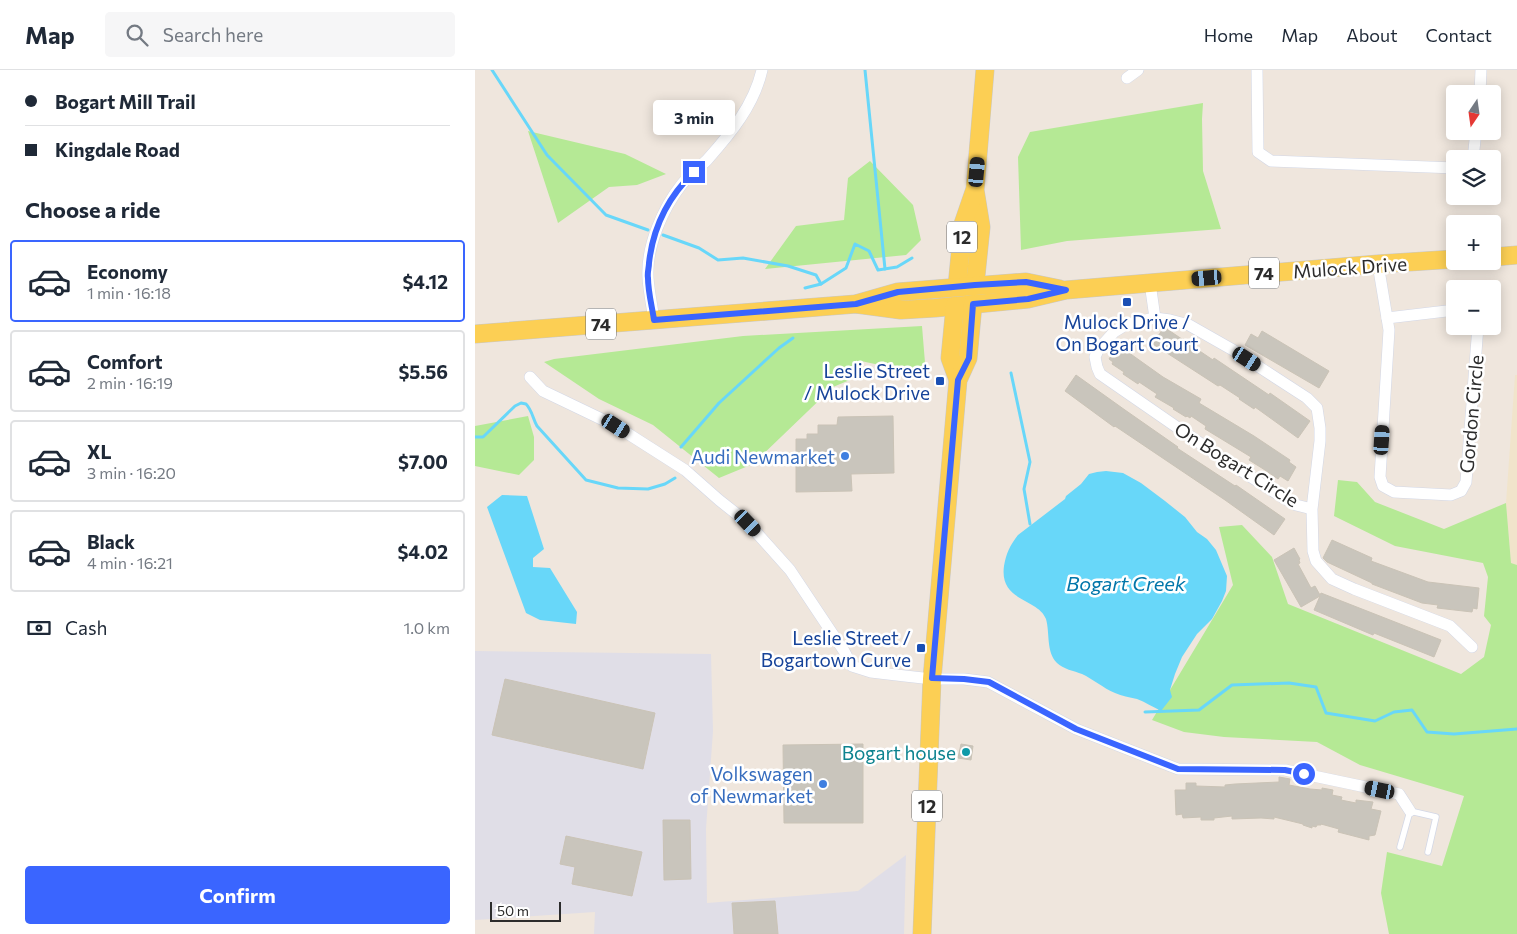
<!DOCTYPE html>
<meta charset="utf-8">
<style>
:root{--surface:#fff;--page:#f6f6f7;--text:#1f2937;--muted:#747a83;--line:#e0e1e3;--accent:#3a65ff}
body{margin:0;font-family:Commissioner,sans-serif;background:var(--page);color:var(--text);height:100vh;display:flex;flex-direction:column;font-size:19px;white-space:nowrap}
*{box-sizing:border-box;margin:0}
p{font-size:16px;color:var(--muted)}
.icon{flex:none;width:28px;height:28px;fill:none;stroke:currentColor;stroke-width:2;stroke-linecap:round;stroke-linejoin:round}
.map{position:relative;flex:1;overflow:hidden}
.drawer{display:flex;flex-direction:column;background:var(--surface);width:475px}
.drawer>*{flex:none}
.hud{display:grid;align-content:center;height:110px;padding:0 25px;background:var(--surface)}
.needle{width:32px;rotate:193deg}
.tools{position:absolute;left:971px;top:15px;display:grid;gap:10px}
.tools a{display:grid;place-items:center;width:55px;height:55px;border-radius:5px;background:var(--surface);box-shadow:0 2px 12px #0003;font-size:25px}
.scale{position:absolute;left:15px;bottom:12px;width:71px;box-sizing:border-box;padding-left:5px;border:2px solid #2c2c2c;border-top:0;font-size:14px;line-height:18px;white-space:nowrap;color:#2c2c2c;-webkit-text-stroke:4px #fff;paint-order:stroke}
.end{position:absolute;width:22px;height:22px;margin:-11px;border:6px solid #3a65ff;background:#fff;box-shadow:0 0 0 2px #fff}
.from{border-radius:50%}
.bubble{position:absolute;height:35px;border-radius:5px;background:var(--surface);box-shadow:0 2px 12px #0003;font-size:16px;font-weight:700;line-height:35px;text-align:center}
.car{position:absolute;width:15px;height:30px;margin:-15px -8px;border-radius:6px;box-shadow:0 0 4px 1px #0007;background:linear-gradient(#222 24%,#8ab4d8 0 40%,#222 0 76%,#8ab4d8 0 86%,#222 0)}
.hud b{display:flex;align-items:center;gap:18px;height:48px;font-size:19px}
.hud b+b{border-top:1px solid var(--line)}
.hud i{width:12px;height:12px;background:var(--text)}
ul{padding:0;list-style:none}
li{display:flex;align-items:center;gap:15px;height:82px;margin:0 10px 8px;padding:0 15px;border:2px solid var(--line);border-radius:5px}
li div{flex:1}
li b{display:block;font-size:19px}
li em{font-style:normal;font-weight:700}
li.current{border-color:var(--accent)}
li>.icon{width:45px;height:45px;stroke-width:1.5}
h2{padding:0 25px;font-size:22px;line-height:60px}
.pay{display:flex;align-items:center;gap:12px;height:55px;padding:0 25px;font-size:19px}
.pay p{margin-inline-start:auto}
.action{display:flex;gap:10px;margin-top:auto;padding:10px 25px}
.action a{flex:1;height:58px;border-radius:5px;background:var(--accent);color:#fff;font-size:20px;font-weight:700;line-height:58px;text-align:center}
header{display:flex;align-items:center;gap:30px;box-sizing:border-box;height:70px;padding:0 25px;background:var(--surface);border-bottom:1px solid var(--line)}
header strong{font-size:24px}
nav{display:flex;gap:28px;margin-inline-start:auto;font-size:18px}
.search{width:350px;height:45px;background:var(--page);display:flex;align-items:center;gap:12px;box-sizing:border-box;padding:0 18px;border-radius:5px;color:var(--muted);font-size:19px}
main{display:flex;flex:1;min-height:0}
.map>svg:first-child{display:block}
.industrial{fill:#e0dee7}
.education{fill:#f1e4cb}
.green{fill:#b5e995}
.water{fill:#68d7f9}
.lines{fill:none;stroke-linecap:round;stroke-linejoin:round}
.stream{stroke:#68d7f9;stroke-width:3}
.building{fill:#c9c5bc;stroke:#cac3b6}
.service-casing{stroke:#d2d7e6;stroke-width:7}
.minor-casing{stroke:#d2d7e6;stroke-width:12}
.primary-casing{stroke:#c8c8c8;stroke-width:19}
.service{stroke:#fff;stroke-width:5.5}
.minor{stroke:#fff;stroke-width:11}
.primary{stroke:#fccf54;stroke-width:18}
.route{stroke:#3a65ff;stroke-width:6}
.transit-dot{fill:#1a4fb4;stroke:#fff;stroke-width:2}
.shop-dot{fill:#3f7fe0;stroke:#fff;stroke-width:2}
.culture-dot{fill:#0f9aa8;stroke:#fff;stroke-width:2}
.labels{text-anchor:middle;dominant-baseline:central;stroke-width:5;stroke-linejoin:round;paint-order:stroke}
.shield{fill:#fff;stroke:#6b6b6b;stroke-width:1}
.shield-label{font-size:18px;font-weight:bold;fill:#2c2c2c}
.street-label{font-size:19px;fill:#2c2c2c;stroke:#fff}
.transit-label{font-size:19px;fill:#164399;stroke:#fff;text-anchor:end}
.shop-label{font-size:19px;fill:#366cbe;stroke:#fff;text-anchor:end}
.culture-label{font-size:19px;fill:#0d838f;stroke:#fff;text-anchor:end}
.water-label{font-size:20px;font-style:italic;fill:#0276aa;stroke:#fff}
</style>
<header>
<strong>Map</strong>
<div class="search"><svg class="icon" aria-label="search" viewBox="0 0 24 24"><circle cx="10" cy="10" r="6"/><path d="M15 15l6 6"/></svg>Search here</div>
<nav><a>Home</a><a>Map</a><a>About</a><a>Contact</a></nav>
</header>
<main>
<section class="drawer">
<div class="hud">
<b><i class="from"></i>Bogart Mill Trail</b>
<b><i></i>Kingdale Road</b>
</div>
<h2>Choose a ride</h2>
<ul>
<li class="current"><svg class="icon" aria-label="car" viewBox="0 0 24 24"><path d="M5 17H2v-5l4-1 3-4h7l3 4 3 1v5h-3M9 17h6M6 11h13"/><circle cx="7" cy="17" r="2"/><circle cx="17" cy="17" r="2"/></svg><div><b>Economy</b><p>1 min · 16:18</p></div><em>$4.12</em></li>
<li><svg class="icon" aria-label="car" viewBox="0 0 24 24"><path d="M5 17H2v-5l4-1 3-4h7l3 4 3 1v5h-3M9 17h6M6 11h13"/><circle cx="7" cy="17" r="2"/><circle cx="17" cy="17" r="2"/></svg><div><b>Comfort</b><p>2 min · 16:19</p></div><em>$5.56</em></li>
<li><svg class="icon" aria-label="car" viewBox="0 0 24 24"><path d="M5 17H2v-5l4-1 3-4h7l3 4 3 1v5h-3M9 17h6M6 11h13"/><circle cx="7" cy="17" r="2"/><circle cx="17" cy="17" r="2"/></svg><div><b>XL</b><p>3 min · 16:20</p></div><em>$7.00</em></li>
<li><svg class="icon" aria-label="car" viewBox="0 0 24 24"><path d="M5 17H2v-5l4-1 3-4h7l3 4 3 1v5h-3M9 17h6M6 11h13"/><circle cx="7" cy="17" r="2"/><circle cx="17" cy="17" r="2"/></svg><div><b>Black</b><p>4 min · 16:21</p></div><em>$4.02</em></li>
</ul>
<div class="pay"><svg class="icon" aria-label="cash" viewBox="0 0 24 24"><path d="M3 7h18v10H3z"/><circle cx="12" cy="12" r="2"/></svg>Cash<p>1.0 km</p></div>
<div class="action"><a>Confirm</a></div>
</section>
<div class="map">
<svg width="1042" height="864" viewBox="0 0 1042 864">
<rect width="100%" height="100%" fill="#efe6dd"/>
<polygon class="industrial" points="0,581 236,584 238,661 231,759 232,833 383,821 431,785 429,864 119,864 120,842 0,850"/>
<polygon class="education" points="1040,305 1042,305 1042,495 1036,493 1031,433"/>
<g class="green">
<polygon points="728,33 727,49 728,101 746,159 592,171 546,180 543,87 555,62"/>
<polygon points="53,61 150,84 191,104 162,115 134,117 83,153"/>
<polygon points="395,91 438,135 446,170 431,185 290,199 321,156 369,150 373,108"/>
<polygon points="447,256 451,305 386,291 382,307 358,317 278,394 244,408 178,355 124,329 69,292 79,289 268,266"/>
<polygon points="53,346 59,367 59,390 44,405 0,396 0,356"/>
<polygon points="863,410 882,412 900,432 969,459 1031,433 1036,493 1042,495 1042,864 914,864 906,823 912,782 967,796 989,726 885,695 842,672 749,667 709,662 677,650 758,515 744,457 767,455 797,487 813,534 986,604 1009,587 1016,555 1009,546 1013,507 1008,493 920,476 859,446"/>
</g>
<g class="water">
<path d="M 631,401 L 648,403 L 666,413 L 690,431 L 710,447 L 722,462 L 732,469 L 741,480 L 752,506 L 751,521 L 747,531 L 737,549 L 722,564 L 707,587 L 700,604 L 695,620 L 697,627 L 686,641 C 678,637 670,632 662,629 C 654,627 647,626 640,623 C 628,618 618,609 607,604 C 599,601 588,599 582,593 C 571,582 575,563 571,549 C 563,528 524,532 529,496 C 531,484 535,475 543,465 L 590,429 L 591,426 L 606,414 L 614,404 L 622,402 Z"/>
<polygon points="27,425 52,426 69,479 58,488 58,497 75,498 102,542 101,554 65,550 51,543 12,437"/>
</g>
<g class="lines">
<g class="stream">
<polyline points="17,0 72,85 131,145 173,160"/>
<polyline points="390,0 410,199"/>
<polyline points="188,165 224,178 243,190 268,188 313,196 341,205 346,214"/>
<polyline points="330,218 346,214 371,198 380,174 394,181 403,200 422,197 437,188"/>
<polyline points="536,303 555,392 549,419 555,454"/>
<path d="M 0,367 L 8,367 L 40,336 L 46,333 L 51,334 C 57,340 58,349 62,356 L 111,410 L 143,418 L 173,419 L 190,414 L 200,408"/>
<polyline points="206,377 244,333 304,278 318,268"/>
<polyline points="670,642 724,640 757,615 814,613 841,617 851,643 900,651 919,642 937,640 952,662 979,664 1042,659"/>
</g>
</g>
<g class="building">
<polygon points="689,257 738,290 739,288 794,325 795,323 835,351 823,368 780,337 779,339 764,329 765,328 745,315 743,316 678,274"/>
<polygon points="787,261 854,301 844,318 770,275 776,264 783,268"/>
<polygon points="643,275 688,307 726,329 724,333 779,366 815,390 814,392 821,397 813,411 805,406 803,409 790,400 774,390 776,387 730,359 731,356 716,346 715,348 712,346 711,347 698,339 699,338 680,327 682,324 664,312 663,314 648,304 649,302 637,294 638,292 634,289"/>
<polygon points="601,305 650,340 703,377 702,378 760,416 761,415 810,449 799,465 750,430 640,356 639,357 590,321"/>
<polygon points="418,346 419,403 376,404 377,421 321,422 321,369 332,369 332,364 343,364 343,355 362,355 363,347"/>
<polygon points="857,470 897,488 896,491 953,512 1004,518 1002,539 998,538 997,542 962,538 963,535 947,533 897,514 897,513 852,492 848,488"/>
<polygon points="819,478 825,489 824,490 825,493 823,494 836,518 840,516 845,525 846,523 966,570 959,587 899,563 898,565 839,540 845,526 826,537 799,490"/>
<polygon points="30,609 180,643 168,699 17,665"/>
<polygon points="388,674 388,753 309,753 308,675"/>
<polygon points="486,674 498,676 496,690 483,688"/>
<polygon points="804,707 815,709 814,715 835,719 847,720 847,718 858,720 857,725 867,727 866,730 881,733 881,730 898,732 896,739 906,741 900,765 894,766 894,770 863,762 864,759 846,754 846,755 842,755 841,757 837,756 837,758 828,755 828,754 799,747 799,749 786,748 757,749 757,746 739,748 739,750 726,750 726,747 708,748 707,744 701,745 700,720 711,720 711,713 721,713 721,716 750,717 750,715 760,714 804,712"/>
<polygon points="188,750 215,750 216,809 189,810"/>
<polygon points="91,766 167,782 157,826 97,814 100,797 85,794"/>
<polygon points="300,831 303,864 259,864 257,833"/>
</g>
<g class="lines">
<defs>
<polyline id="service" points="925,777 935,741 961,747 953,782"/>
<g id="minor">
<polyline points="782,0 783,82 796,91 980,98"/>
<polyline points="652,8 663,0"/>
<polyline points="1005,24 1006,0"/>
<polyline points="998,89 1001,61"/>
<polyline points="903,194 914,260 905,407 908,416 919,422 976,425 986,421 991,412 1003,256"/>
<polyline points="675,213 680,248"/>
<polyline points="912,248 980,240"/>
<path d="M 179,250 C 177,236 174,222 173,208 C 171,176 188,138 207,114 C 214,105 224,98 232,90 C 256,63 279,35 287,0"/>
<polyline points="55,307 68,321 141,356 210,400 244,430 273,453 315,500 369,581 377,596 396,602 430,606 457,609 489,609 513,612 601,659 703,699 810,700 924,724 935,741"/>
<polyline points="837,439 821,435 807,427 745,387 625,304 622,297 620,287 624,278 630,272 639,262 652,254 680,248 695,250 714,255 758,280 832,328 842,338 845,358 845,371 837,439 838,481 841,491 857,509 879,519 975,556 997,577"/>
</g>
<g id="primary">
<polyline points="1018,187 1042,185"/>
<polyline points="500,215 506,157 500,120 510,0"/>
<polyline points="482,217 488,154 499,122"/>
<polyline points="381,234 426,240 460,238 553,229 591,220 903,194 980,189"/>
<polyline points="480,236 475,288 483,310"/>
<polyline points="0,264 381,234 423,222 551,212 585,219"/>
<polyline points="447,864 457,609 483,310 493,288 498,234"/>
</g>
</defs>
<use href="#service" class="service-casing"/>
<use href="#minor" class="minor-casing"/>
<use href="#primary" class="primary-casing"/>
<use href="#service" class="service"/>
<use href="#minor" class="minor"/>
<use href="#primary" class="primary"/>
</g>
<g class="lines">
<path class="route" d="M 219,102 C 194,126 178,157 174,193 C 174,198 172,203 173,208 C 173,222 177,236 179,250 L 381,234 L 423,222 L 500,215 L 551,212 L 591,220 L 553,229 L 498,234 L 494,288 L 483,310 L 457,608 L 489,609 L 514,612 L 601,659 L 703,699 L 810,700 L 829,704"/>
</g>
<g class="transit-dot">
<rect x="647" y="227" width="10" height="10" rx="2.5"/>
<rect x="460" y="306" width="10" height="10" rx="2.5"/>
<rect x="441" y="573" width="10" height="10" rx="2.5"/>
</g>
<g class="shop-dot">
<circle cx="370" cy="386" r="5"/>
<circle cx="348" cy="714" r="5"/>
</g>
<circle class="culture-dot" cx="491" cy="682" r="5"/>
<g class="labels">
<g class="shield">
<rect x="472" y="151.5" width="30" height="31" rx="4"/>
<rect x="774" y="187.5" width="30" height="31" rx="4"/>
<rect x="111" y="238.5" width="30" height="31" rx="4"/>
<rect x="437" y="720.5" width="30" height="31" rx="4"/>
</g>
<g class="shield-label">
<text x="487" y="167">12</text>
<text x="789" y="203">74</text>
<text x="126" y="254">74</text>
<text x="452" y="736">12</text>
</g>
<g class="street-label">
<text transform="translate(875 197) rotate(-4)">Mulock Drive</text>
<text transform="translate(996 344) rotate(-85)">Gordon Circle</text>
<text transform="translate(762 394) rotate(32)">On Bogart Circle</text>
</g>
<g class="transit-label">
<text x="652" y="251" text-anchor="middle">Mulock Drive /<tspan x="652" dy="22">On Bogart Court</tspan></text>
<text x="455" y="300">Leslie Street<tspan x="455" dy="22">/ Mulock Drive</tspan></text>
<text x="436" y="567">Leslie Street /<tspan x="436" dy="22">Bogartown Curve</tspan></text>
</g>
<g class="shop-label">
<text x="360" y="386">Audi Newmarket</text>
<text x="338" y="703">Volkswagen<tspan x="338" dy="22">of Newmarket</tspan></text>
</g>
<g class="culture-label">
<text x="481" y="682">Bogart house</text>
</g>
<g class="water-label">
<text x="651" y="513">Bogart Creek</text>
</g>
</g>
</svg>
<div class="tools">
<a><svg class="needle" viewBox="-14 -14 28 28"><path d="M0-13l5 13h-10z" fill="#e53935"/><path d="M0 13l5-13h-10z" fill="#747a83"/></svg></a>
<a><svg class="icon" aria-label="layers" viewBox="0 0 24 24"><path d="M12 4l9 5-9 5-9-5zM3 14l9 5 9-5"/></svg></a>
<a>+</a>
<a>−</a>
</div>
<div class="scale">50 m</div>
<i class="end from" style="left:829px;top:704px"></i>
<i class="end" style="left:219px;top:102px"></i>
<div class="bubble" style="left:178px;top:30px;width:82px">3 min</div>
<i class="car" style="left:502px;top:102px;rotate:5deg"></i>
<i class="car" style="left:732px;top:208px;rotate:265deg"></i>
<i class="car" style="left:772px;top:289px;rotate:123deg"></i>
<i class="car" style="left:141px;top:356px;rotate:123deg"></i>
<i class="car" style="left:907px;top:370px;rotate:4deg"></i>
<i class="car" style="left:273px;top:453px;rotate:136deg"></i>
<i class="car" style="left:905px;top:720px;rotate:282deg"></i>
</div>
</main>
